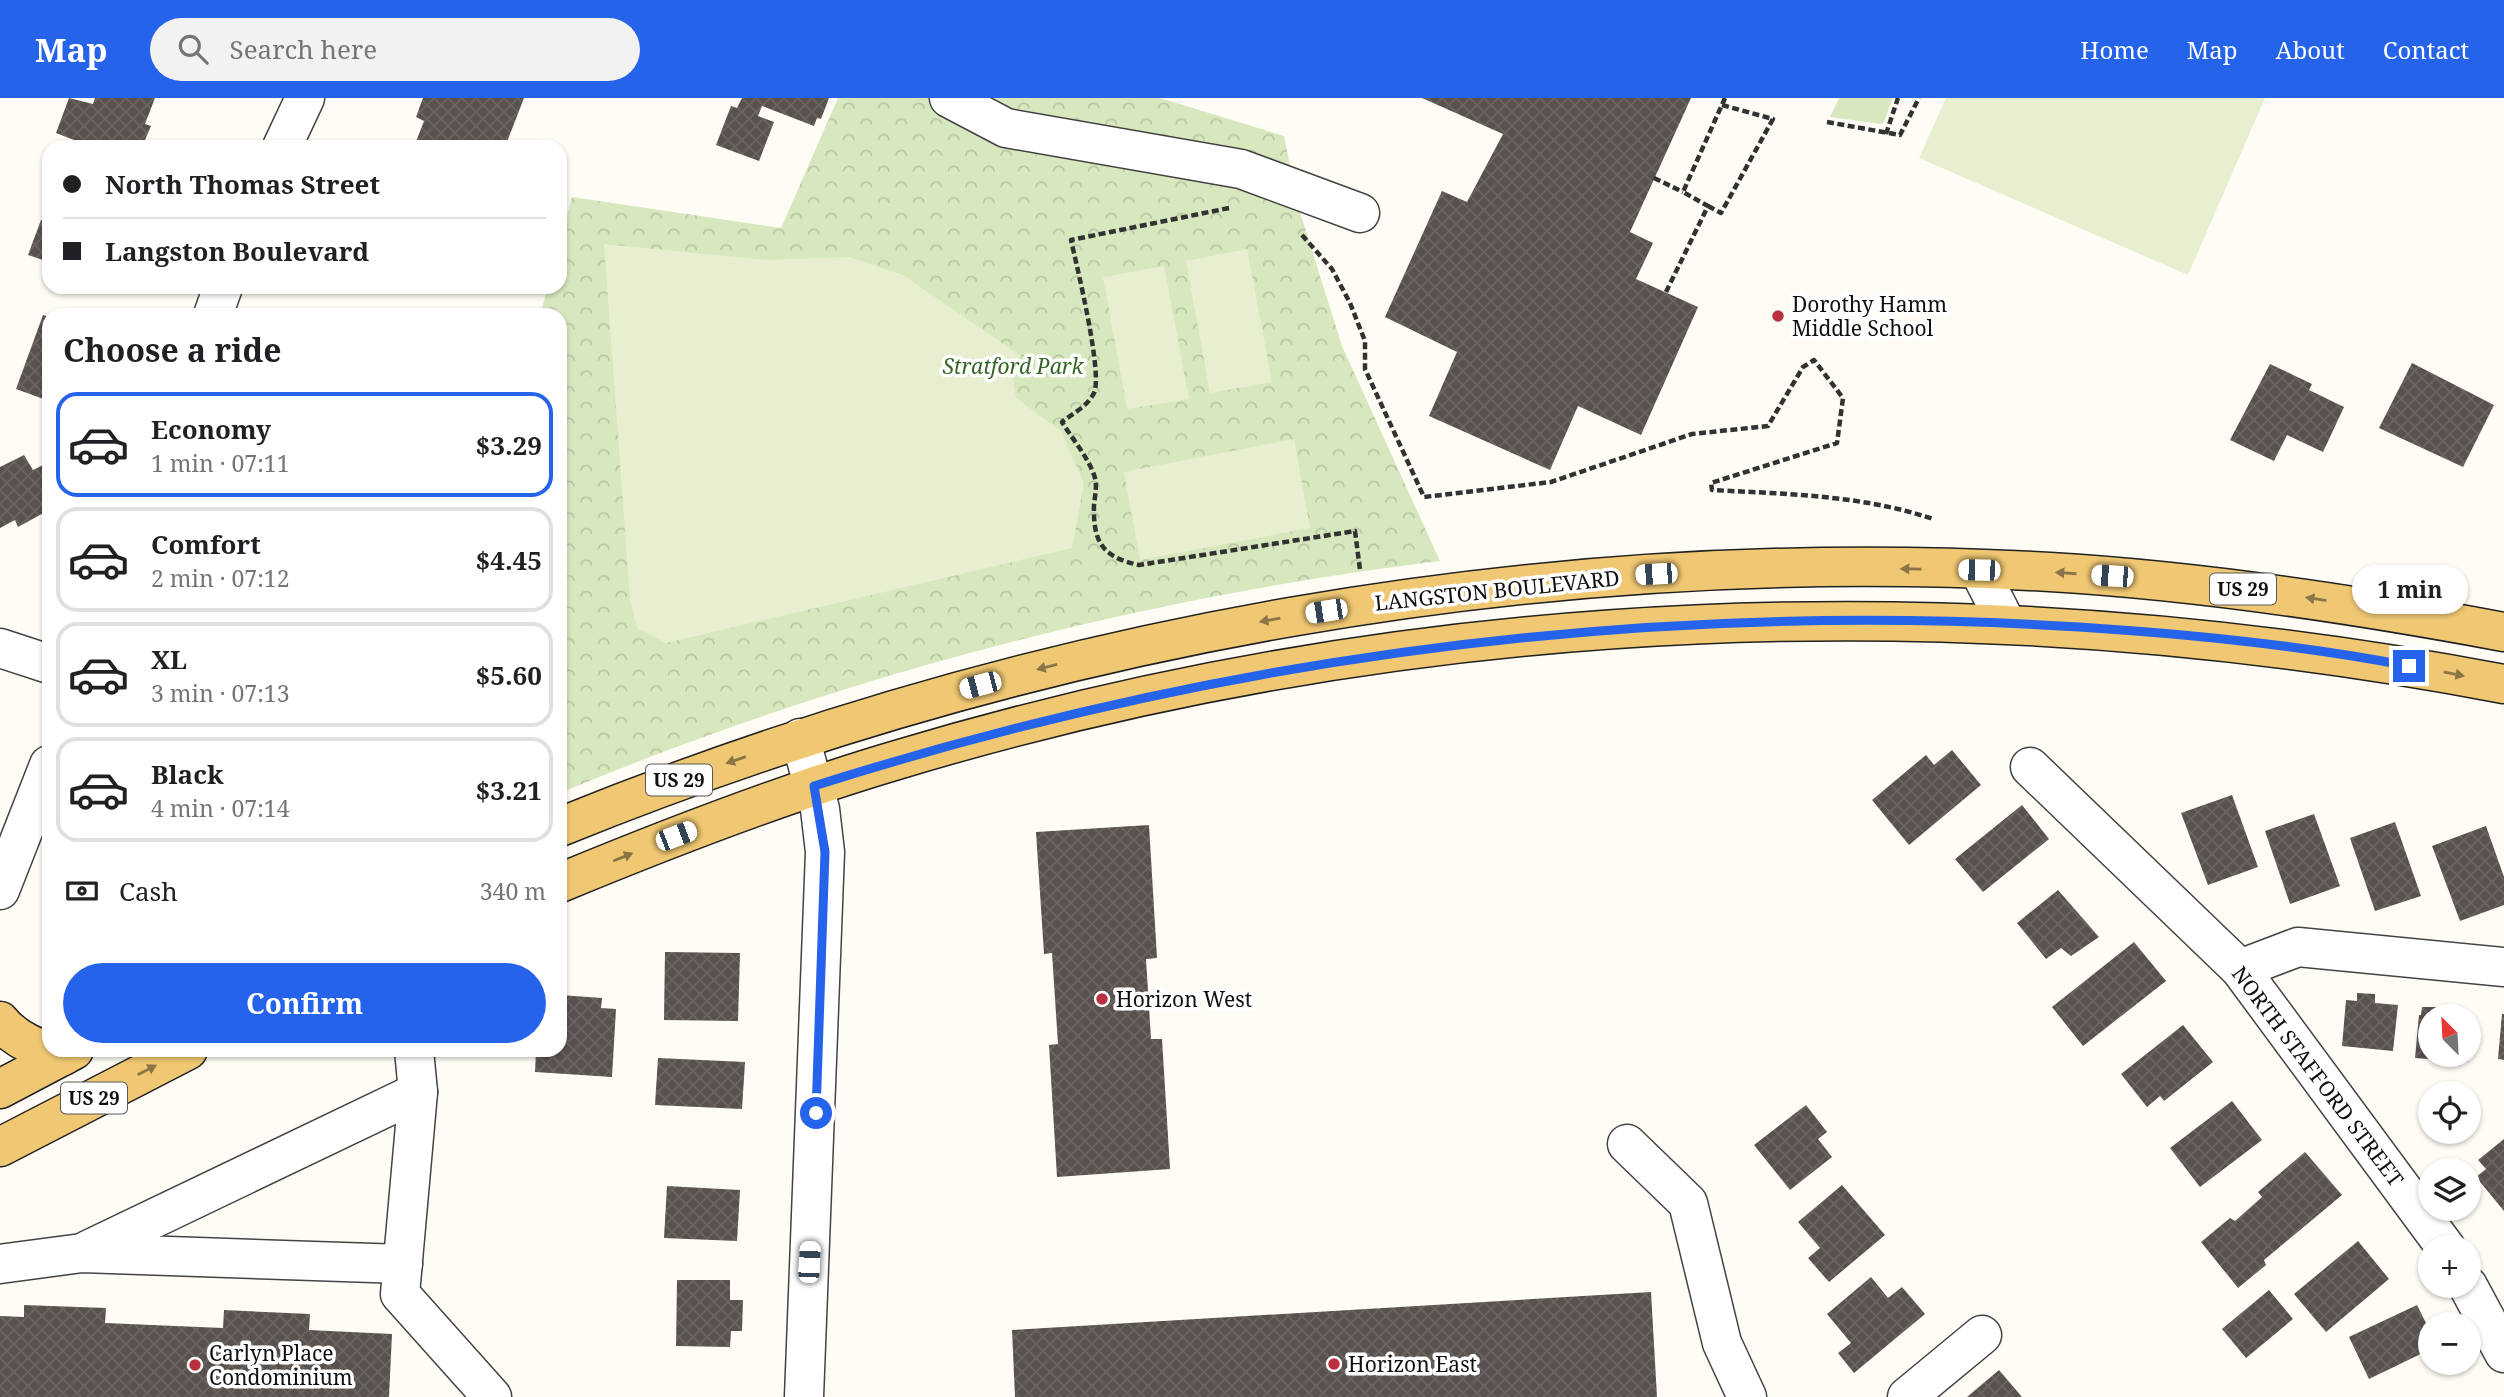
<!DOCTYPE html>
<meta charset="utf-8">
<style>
:root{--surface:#fff;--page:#f2f2f2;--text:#202124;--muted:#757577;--line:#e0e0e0;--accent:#2563eb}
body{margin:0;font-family:"Noto Serif",serif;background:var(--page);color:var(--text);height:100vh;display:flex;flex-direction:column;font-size:26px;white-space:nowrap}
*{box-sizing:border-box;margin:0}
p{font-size:23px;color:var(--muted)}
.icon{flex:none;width:38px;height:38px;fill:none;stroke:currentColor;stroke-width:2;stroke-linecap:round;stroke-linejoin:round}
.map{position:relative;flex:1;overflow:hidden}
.panel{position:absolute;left:42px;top:210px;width:525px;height:749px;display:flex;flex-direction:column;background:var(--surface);border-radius:21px;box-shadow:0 2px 5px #0004}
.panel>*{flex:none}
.top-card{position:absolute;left:42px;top:42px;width:525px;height:154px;border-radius:21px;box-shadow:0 2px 5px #0004;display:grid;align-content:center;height:154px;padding:0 21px;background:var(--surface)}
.needle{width:46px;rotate:336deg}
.fabs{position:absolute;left:2418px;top:906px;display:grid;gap:14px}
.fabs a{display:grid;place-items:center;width:63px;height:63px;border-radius:50%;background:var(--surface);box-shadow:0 2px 5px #0004;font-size:35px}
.end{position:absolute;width:32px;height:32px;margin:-16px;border:9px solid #2563eb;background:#fff;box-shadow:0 0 0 4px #fff}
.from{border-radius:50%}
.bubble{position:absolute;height:49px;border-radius:24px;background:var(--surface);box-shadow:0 2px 5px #0004;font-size:23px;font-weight:700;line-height:49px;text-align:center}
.car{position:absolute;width:21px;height:42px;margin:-21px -10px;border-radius:9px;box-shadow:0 0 5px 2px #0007;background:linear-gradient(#fff 24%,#345 0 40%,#fff 0 76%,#345 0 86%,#fff 0)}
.top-card b{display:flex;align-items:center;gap:24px;height:66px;font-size:26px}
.top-card b+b{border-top:2px solid var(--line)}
.top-card i{width:18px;height:18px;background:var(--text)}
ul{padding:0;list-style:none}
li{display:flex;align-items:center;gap:21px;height:105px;margin:0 14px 10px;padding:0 7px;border:4px solid var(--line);border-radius:21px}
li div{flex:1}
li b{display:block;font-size:26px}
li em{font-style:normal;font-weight:700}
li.current{border-color:var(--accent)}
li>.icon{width:63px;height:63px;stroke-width:1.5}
h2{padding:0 21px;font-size:32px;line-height:84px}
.pay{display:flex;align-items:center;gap:18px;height:77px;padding:0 21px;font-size:26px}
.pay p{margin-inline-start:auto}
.button{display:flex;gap:14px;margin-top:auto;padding:14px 21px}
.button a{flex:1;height:80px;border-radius:42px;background:var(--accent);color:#fff;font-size:28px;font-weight:700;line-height:80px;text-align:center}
header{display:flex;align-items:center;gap:42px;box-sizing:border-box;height:98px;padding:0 35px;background:var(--accent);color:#fff}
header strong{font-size:33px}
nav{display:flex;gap:38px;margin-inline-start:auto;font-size:24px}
.search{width:490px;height:63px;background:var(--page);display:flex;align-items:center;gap:18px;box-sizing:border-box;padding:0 24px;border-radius:38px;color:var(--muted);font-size:26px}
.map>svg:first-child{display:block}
.grass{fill:#d7e8bf}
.park{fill:url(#park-crowns)}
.pitch{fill:#e7efd0}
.building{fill:url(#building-cross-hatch)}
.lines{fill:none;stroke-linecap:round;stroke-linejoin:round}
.minor-casing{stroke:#434343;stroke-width:41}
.major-casing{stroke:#212121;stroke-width:41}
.path{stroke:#323232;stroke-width:4.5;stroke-dasharray:7 3.5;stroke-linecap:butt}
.minor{stroke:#fff;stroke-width:38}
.major{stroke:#f0c873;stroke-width:38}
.oneway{fill:#8b7546}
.route{stroke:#2563eb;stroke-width:9}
.poi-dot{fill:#b93041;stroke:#fff;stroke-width:2.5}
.labels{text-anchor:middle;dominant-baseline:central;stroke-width:7;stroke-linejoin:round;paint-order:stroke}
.shield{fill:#fff;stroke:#585858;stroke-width:2}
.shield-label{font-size:19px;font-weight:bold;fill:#101010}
.poi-label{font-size:21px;fill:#101010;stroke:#fff;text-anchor:start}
.park-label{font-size:21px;font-style:italic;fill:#366524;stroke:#fff}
.street-label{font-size:21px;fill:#101010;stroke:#fff}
</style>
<header>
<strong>Map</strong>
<div class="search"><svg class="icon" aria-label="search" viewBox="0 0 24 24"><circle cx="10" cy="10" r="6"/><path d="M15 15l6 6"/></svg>Search here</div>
<nav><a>Home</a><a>Map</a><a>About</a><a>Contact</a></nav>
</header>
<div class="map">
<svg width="2504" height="1299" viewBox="0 0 2504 1299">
<defs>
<pattern id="park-crowns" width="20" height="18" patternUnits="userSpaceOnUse" patternTransform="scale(1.75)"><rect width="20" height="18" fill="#d7e8bf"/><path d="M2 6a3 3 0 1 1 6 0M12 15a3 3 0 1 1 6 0" fill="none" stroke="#b8c6a3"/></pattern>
<pattern id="building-cross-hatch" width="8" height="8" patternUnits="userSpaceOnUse" patternTransform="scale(1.75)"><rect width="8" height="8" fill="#58514d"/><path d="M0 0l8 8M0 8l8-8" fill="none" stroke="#6b6562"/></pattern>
</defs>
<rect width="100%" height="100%" fill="#fefcf4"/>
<polygon class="grass" points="1839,0 1893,0 1884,24 1881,26 1830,19"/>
<path class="park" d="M 838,0 L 1160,0 L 1284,38 L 1299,111 L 1342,248 L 1440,463 C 1138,500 841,578 560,695 L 560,217 L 540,217 L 548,189 L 560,189 L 560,143 L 572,99 L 781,130 Z"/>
<g class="pitch">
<polygon points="1946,0 2265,0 2188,177 1919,60"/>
<polygon points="604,146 767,162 850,159 903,177 1021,258 1012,273 1016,300 1061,333 1084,385 1072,450 666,545 637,530 630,501"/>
<polygon points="1247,151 1272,284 1210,295 1186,163"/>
<polygon points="1164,168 1189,301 1127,311 1103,179"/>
<polygon points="1294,341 1310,430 1140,462 1124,374"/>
</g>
<g class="building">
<polygon points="69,0 93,6 95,0 155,0 145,26 151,28 142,49 92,49 56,35"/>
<polygon points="423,0 524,0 505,49 414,49 424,23 416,19"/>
<polygon points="742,0 829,0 821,21 817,20 814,28 762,8 758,18 774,24 759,63 716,47 731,8 737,10"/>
<polygon points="1422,0 1691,0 1630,134 1653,145 1636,181 1698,209 1641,337 1578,308 1550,372 1429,318 1457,254 1385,219 1442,93 1467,104 1503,36"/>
<polygon points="41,122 49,124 49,164 28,157"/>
<polygon points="43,217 49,219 49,303 16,291"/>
<polygon points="2412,265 2494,307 2463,369 2379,330"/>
<polygon points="2270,266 2312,286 2309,292 2344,309 2323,354 2287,337 2274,363 2230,342"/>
<polygon points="24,357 33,372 49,364 49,412 18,429 15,422 0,430 0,369"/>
<polygon points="1952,652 1981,687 1909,747 1872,702 1926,657 1934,667"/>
<polygon points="2232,697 2258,769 2208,787 2181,715"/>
<polygon points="2022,707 2049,741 1983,794 1955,761"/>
<polygon points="2314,716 2340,788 2290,806 2265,733"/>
<polygon points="2395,724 2421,798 2375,813 2350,740"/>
<polygon points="1149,727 1157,860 1146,861 1151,941 1162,941 1170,1071 1057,1079 1049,947 1058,946 1052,855 1044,856 1036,734"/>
<polygon points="2486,728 2504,779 2504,807 2460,823 2432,748"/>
<polygon points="2058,792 2099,839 2071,858 2061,850 2046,861 2017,825"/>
<polygon points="2134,844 2166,883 2083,948 2052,909"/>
<polygon points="665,854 740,855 738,923 664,922"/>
<polygon points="2357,895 2375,896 2375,905 2398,907 2393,953 2342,948 2346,902 2357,903"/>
<polygon points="560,897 602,900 601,910 616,911 612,979 535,974 536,952 560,952"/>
<polygon points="2422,909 2437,909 2436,919 2431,919 2431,957 2468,957 2468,964 2415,960 2419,917 2421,917"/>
<polygon points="2502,916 2504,916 2504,962 2498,961"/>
<polygon points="2183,927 2213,964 2164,1003 2160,998 2147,1009 2121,976"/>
<polygon points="658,960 745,964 742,1011 655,1007"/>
<polygon points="2232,1003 2262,1042 2200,1089 2170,1050"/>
<polygon points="1806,1007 1827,1034 1818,1041 1832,1059 1790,1092 1754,1047"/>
<polygon points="2504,1041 2504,1113 2476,1079 2486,1071 2478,1062"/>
<polygon points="2305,1054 2342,1097 2264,1162 2266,1167 2238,1190 2201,1144 2230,1120 2235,1123 2262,1099 2258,1094"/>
<polygon points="1842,1087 1885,1137 1829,1184 1808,1160 1820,1150 1798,1124"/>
<polygon points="667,1088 740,1092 737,1143 664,1140"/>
<polygon points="2358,1143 2389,1181 2326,1234 2294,1196"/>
<polygon points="1871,1179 1888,1200 1902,1189 1925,1216 1854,1275 1838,1255 1851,1245 1827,1216"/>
<polygon points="677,1182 730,1182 730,1202 743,1202 742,1233 731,1233 730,1249 676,1248"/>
<polygon points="2269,1192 2293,1221 2246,1260 2222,1231"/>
<polygon points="1651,1194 1657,1299 1015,1299 1012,1232"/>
<polygon points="24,1207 106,1210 105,1225 223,1230 224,1212 310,1216 309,1232 392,1236 389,1299 0,1299 0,1218 24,1219"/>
<polygon points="2417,1207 2431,1235 2431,1251 2369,1281 2349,1239"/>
<polygon points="1999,1272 2022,1299 1967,1299"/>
</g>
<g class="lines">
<defs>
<g id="minor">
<polyline points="949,0 1006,30 1241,71 1360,115"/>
<polyline points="282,49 305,0"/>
<polyline points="213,217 223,189"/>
<polyline points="1979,472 2006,525"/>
<polyline points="0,550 49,566"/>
<polyline points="800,640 820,711 825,754 804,1299"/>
<polyline points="2030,669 2240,871 2446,1150"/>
<polyline points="0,792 49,667"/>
<polyline points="2240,871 2298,849 2504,869"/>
<polyline points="414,952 418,994 400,1196 492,1299"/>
<polyline points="1627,1046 1688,1105 1722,1245 1747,1299"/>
<polyline points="88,1152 418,994"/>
<polyline points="0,1166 82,1155 403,1166"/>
<polyline points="2468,1188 2504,1255"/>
<polyline points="1907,1299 1982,1237"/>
</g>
<g id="major">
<path d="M 560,729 C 1031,538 1541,445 2050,474 C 2203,483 2354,506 2504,534"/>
<path d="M 560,785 C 671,739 782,696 897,662 C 1421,504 1968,484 2504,586"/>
<path d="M 0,923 C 16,943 39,951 63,958"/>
<polyline points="0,991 74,952"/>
<polyline points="0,1049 188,952"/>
</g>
</defs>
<use href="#minor" class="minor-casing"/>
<use href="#major" class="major-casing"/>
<g class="path">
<polyline points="1827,24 1900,37 1919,0"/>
<polyline points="1886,36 1898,0"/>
<polyline points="1654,80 1683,94"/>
<polyline points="1708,108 1721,115 1773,21 1722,7"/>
<path d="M 1229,110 L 1071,142 C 1077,169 1103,275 1094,295 C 1087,309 1073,315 1062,324 C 1073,342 1089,360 1095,380 C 1097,388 1095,398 1094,407 C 1093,444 1102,459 1139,467 L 1355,433 L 1360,472"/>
<path d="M 1302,137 L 1332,171 L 1350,205 L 1365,243 L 1365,271 L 1424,399 L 1551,384 L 1692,336 L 1768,328 L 1803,269 L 1814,262 L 1843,300 L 1837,345 L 1711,385 L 1712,392 C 1786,396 1862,397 1933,421"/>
<polyline points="1666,194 1708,108 1683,94 1725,0"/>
</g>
<use href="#minor" class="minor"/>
<use href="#major" class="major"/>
</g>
<defs><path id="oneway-solid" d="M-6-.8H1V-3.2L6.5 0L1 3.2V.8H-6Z" transform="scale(1.75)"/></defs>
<g class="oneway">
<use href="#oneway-solid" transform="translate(1911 471) rotate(-179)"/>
<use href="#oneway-solid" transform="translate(2066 475) rotate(-176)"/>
<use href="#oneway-solid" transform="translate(2316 501) rotate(-171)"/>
<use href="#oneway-solid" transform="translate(1270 522) rotate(170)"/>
<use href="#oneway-solid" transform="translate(1047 569) rotate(166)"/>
<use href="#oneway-solid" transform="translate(2454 576) rotate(11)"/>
<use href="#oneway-solid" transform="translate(736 662) rotate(161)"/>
<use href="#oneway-solid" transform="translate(623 759) rotate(-22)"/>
<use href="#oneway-solid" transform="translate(147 972) rotate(-27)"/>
</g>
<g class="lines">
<path class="route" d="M 816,1015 L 825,754 L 814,688 C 1227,557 1647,502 2079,529 C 2189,536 2301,547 2409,568"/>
</g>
<g class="poi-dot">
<circle cx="1778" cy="218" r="7"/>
<circle cx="1102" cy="901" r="7"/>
<circle cx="1334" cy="1266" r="7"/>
<circle cx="195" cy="1267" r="7"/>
</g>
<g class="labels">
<g class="shield">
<rect x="2210" y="475.5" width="66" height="31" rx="5"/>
<rect x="646" y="666.5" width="66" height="31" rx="5"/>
<rect x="61" y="984.5" width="66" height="31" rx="5"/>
</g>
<g class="shield-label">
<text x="2243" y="491">US 29</text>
<text x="679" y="682">US 29</text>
<text x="94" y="1000">US 29</text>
</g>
<g class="poi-label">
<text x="1792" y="206">Dorothy Hamm<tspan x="1792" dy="24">Middle School</tspan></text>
<text x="1116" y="901">Horizon West</text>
<text x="209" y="1255">Carlyn Place<tspan x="209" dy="24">Condominium</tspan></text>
<text x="1348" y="1266">Horizon East</text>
</g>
<g class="park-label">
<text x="1013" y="268">Stratford Park</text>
</g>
<g class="street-label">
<text transform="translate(1497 492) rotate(-6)">LANGSTON BOULEVARD</text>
<text transform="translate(2318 978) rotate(53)">NORTH STAFFORD STREET</text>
</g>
</g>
</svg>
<div class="fabs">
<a><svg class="needle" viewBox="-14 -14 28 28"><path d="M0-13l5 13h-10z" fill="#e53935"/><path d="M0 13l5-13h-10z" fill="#757577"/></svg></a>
<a><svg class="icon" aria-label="locate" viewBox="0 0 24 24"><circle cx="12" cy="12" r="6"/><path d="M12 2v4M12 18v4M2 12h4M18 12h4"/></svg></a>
<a><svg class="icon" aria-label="layers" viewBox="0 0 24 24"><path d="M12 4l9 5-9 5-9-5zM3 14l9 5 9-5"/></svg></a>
<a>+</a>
<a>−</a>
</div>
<i class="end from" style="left:816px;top:1015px"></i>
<i class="end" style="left:2409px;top:568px"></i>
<div class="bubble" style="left:2352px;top:467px;width:116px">1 min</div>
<i class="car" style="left:1979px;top:472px;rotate:271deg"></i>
<i class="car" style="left:1656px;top:476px;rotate:267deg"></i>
<i class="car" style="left:2112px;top:478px;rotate:274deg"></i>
<i class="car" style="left:1326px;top:513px;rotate:261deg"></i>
<i class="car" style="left:980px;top:587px;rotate:255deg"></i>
<i class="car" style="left:676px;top:738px;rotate:69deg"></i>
<i class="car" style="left:809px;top:1164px;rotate:3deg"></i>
<div class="top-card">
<b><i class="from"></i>North Thomas Street</b>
<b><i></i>Langston Boulevard</b>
</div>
<section class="panel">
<h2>Choose a ride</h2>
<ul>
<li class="current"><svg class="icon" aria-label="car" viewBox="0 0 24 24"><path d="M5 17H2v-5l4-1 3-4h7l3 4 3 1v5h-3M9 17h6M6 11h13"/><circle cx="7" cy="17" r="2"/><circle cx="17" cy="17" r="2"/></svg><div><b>Economy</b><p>1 min · 07:11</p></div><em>$3.29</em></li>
<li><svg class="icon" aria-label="car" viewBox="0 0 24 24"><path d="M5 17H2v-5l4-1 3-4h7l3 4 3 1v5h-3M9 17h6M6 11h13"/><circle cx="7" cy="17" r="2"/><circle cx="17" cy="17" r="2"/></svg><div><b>Comfort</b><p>2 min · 07:12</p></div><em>$4.45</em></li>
<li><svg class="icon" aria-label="car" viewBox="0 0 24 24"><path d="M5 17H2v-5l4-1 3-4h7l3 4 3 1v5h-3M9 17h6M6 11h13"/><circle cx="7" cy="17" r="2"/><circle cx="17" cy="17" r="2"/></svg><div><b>XL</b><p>3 min · 07:13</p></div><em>$5.60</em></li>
<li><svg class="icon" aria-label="car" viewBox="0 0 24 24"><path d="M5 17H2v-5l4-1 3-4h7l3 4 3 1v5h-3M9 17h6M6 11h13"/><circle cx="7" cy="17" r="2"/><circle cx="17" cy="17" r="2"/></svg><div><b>Black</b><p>4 min · 07:14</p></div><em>$3.21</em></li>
</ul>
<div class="pay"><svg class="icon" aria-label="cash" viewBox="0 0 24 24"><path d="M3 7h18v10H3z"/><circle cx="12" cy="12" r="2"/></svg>Cash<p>340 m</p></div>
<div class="button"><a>Confirm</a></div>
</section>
</div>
